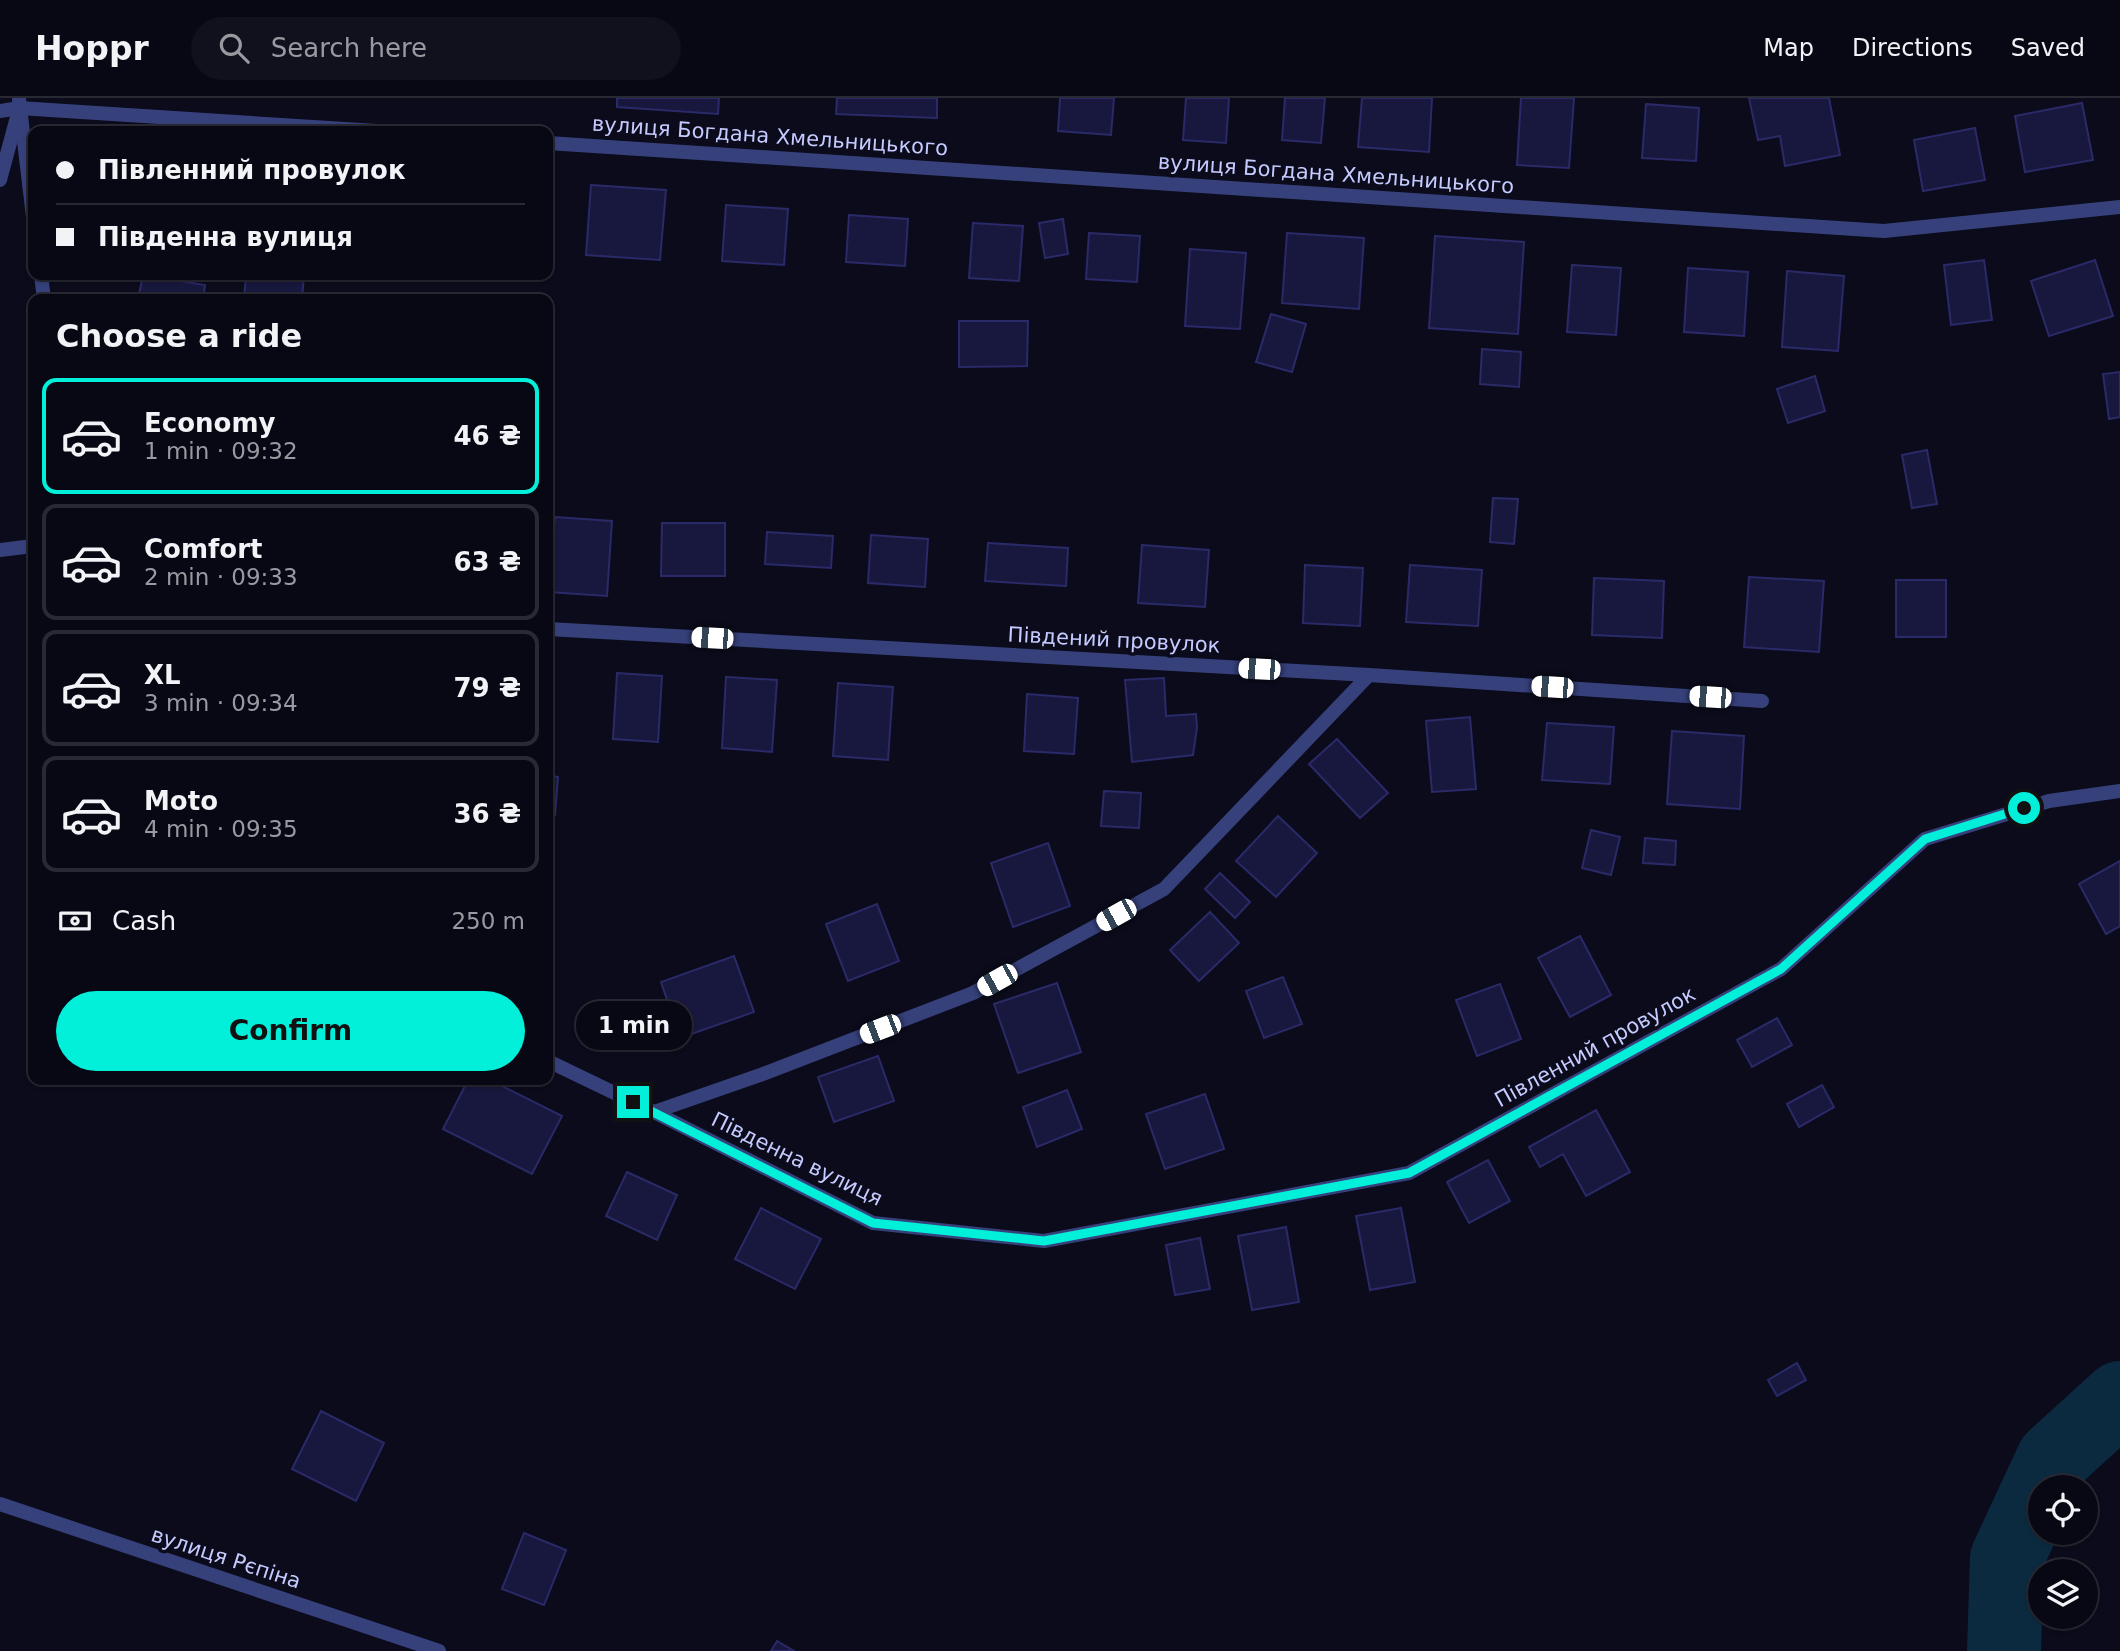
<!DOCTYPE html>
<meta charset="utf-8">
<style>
:root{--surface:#080815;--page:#11111e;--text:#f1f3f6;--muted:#989aa0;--line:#292934;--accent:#02efd9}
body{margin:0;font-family:"DejaVu Sans",sans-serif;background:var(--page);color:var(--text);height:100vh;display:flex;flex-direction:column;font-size:26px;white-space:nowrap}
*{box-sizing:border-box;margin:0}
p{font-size:23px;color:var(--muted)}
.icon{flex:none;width:38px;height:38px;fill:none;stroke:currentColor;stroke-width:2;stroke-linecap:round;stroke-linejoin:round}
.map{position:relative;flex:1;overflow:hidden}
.sheet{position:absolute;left:28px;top:196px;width:525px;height:791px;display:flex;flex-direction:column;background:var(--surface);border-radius:14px;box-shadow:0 2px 5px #0004,0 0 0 2px var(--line)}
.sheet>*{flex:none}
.top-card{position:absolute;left:28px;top:28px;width:525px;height:154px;border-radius:14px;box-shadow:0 2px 5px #0004,0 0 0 2px var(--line);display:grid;align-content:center;height:154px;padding:0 28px;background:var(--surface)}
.fabs{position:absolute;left:2028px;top:1377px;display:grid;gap:14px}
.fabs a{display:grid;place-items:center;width:70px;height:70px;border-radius:50%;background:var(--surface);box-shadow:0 2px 5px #0004,0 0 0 2px var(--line);font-size:35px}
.end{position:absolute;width:32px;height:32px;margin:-16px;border:9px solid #02efd9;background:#111;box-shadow:0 0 0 4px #111}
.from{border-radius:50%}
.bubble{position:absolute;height:49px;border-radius:24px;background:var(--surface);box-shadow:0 2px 5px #0004,0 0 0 2px var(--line);font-size:23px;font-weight:600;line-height:49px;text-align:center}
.car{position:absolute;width:21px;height:42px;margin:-21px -10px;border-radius:9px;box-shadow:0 0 5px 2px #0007;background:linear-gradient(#fff 24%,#345 0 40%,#fff 0 76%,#345 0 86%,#fff 0)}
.top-card b{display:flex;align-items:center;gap:24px;height:66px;font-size:26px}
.top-card b+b{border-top:2px solid var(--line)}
.top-card i{width:18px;height:18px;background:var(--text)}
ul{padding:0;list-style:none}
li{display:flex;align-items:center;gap:21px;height:116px;margin:0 14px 10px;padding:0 14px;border:4px solid var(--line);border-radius:14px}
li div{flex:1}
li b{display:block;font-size:26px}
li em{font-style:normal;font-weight:600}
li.current{border-color:var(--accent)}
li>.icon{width:63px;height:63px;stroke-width:1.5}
h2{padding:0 28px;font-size:32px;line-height:84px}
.pay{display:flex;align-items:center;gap:18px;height:77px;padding:0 28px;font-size:26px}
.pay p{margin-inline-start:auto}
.action{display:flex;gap:14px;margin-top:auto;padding:14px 28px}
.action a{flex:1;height:80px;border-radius:42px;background:var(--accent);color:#111;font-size:28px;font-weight:600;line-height:80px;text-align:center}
header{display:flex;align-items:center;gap:42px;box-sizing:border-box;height:98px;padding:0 35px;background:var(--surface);border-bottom:2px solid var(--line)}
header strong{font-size:33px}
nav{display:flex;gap:38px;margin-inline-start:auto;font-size:24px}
.search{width:490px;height:63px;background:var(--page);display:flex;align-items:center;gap:18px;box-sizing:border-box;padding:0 24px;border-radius:38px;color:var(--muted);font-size:26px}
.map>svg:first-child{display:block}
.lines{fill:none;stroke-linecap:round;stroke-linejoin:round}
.river{stroke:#0c2a3f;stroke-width:74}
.building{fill:#18173d;stroke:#2a2a68;stroke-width:2}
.street{stroke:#36417b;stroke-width:14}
.route{stroke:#02efd9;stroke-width:9}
.labels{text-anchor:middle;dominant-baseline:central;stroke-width:7;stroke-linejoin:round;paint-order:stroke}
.street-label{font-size:21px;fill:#c6cbff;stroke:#0b0b1c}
</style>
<header>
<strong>Hoppr</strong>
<div class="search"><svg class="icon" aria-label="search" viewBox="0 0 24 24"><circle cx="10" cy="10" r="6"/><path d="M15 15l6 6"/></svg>Search here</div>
<nav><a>Map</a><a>Directions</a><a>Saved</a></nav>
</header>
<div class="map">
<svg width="2120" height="1553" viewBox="0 0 2120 1553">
<rect width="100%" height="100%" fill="#0b0b1c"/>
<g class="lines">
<polyline class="river" points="2004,1553 2007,1460 2053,1361 2120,1300"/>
</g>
<g class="building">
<polygon points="617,0 719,0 718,16 617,9"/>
<polygon points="837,0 937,0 937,20 836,16"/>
<polygon points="1060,0 1114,0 1111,37 1058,33"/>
<polygon points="1186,0 1229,0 1226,45 1183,42"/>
<polygon points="1285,0 1325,0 1321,45 1282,42"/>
<polygon points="1362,0 1432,0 1429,54 1358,49"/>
<polygon points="1521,0 1574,0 1569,70 1517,67"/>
<polygon points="1749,0 1829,0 1840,57 1785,68 1780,38 1758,42"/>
<polygon points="2082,5 2093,62 2025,74 2015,18"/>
<polygon points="1646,6 1699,10 1696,63 1642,60"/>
<polygon points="1975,30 1985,82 1923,93 1914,42"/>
<polygon points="591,87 666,92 660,162 586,157"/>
<polygon points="726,107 788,111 784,167 722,163"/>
<polygon points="849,117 908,121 905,168 846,164"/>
<polygon points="1063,121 1068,156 1045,160 1039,125"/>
<polygon points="973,125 1023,128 1019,183 969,180"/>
<polygon points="1089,135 1140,138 1137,184 1086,181"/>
<polygon points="1287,135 1364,140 1359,211 1282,205"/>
<polygon points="1435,138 1524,144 1518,236 1429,230"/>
<polygon points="1190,151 1246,155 1240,231 1185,228"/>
<polygon points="1984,162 1992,222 1951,227 1944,167"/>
<polygon points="2095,162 2113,218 2049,238 2031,183"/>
<polygon points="1572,167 1621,170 1616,237 1567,234"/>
<polygon points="1688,170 1748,174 1744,238 1684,234"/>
<polygon points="1787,173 1844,178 1838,253 1782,249"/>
<polygon points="143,177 205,187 203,201 138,201"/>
<polygon points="246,177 304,177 302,201 244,201"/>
<polygon points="1271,216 1306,226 1292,274 1256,264"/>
<polygon points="959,223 1028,223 1027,268 959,269"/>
<polygon points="1482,251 1521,254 1519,289 1480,286"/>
<polygon points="2120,274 2120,319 2109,321 2103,276"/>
<polygon points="1815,278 1825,313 1788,325 1777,291"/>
<polygon points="1927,352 1937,406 1912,410 1902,357"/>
<polygon points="1493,400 1518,401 1514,446 1490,444"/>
<polygon points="555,419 612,423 607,498 549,494"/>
<polygon points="662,425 725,425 725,478 661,478"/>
<polygon points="767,434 833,438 831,470 765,466"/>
<polygon points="871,437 928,441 925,489 868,485"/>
<polygon points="988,445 1068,450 1066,488 985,483"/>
<polygon points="1142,447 1209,452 1205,509 1138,505"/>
<polygon points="1305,467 1363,470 1360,528 1303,525"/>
<polygon points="1410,467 1482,472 1478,528 1406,524"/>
<polygon points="1749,479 1824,483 1819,554 1744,549"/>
<polygon points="1594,480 1664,483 1662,540 1592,537"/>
<rect x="1896" y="482" width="50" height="57"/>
<polygon points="617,575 662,578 658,644 613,641"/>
<polygon points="726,579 777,582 772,654 722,650"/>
<polygon points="1164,580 1166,618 1196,616 1197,630 1193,657 1132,664 1125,582"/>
<polygon points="838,585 893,589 888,662 833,658"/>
<polygon points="1027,596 1078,600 1074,656 1024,653"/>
<polygon points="1470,619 1476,691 1432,694 1426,623"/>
<polygon points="1547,625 1614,629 1610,686 1542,682"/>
<polygon points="1672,633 1744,638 1740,711 1667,706"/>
<polygon points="1337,641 1388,695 1360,720 1309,666"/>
<polygon points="548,678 558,679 555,717 548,716"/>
<polygon points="1104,693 1141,695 1139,730 1101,728"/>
<polygon points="1278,718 1317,755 1276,799 1236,763"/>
<polygon points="1591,732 1620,739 1611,777 1582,770"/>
<polygon points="1645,740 1676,743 1675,767 1643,765"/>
<polygon points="1048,745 1070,808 1013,829 991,765"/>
<polygon points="2120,763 2120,828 2106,836 2079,786"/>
<polygon points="1220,775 1250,804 1235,820 1205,791"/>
<polygon points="877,806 899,863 848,883 826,826"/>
<polygon points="1210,814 1239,845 1199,883 1170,852"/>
<polygon points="1580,838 1611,897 1570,919 1538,860"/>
<polygon points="734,858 754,914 680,940 661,884"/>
<polygon points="1283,879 1302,926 1264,940 1246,893"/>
<polygon points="1057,885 1081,954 1018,975 994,906"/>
<polygon points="1500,886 1521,941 1477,958 1456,902"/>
<polygon points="1777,920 1792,947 1752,969 1737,942"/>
<polygon points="878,958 894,1003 834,1024 818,979"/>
<polygon points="468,982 490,982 562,1018 532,1076 443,1031"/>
<polygon points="1822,987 1834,1009 1799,1029 1787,1006"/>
<polygon points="1067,992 1082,1031 1037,1049 1023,1009"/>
<polygon points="1205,996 1224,1051 1165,1071 1146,1016"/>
<polygon points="1596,1012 1630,1074 1586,1098 1563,1056 1540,1069 1529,1049"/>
<polygon points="1488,1062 1510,1103 1469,1125 1447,1084"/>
<polygon points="627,1074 677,1097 657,1142 606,1118"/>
<polygon points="761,1110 821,1141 795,1191 735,1161"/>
<polygon points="1401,1110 1415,1184 1370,1192 1356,1118"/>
<polygon points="1286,1129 1299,1204 1252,1212 1238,1138"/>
<polygon points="1200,1140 1210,1191 1175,1197 1166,1147"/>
<polygon points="1797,1265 1806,1282 1777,1298 1768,1282"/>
<polygon points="321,1313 384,1345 356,1403 292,1371"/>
<polygon points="524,1435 566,1452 544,1507 502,1491"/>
<polygon points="777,1543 794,1553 771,1553"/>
</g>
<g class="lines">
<g class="street">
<polyline points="19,1 33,119"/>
<polyline points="0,13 19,10 376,33"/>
<polyline points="548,45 1884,133 2120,109"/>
<polyline points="0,82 17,19"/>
<polyline points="41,177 44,201"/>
<polyline points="0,452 33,448"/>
<polyline points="548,531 1369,577 1762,603"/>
<polyline points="548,963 654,1014 873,1125 1044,1143 1409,1075 1781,871 1925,741 2049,703 2120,693"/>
<polyline points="654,1014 763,976 973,895 1164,791 1369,577"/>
<polyline points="0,1406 439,1553"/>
</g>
</g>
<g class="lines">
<polyline class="route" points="633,1004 873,1125 1044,1143 1409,1075 1781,871 1925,741 2024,710"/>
</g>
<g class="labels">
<g class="street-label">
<text transform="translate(770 38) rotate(4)">вулиця Богдана Хмельницького</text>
<text transform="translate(1336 76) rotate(4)">вулиця Богдана Хмельницького</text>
<text transform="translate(1114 542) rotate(3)">Південий провулок</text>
<text transform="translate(1595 949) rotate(-29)">Півленний провулок</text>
<text transform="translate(797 1061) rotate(26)">Південна вулиця</text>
<text transform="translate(226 1460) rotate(18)">вулиця Рєпіна</text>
</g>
</g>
</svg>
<div class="fabs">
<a><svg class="icon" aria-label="locate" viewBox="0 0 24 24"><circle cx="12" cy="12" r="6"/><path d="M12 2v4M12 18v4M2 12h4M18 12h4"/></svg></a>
<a><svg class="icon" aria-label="layers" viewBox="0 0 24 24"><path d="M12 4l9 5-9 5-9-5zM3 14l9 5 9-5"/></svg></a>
</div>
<i class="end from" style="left:2024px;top:710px"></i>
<i class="end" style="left:633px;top:1004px"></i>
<div class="bubble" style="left:576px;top:903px;width:116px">1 min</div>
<i class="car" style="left:712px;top:540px;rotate:273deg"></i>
<i class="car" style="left:1259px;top:571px;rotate:273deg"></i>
<i class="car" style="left:1552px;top:589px;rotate:274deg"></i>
<i class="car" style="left:1710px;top:599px;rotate:274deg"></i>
<i class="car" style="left:1116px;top:817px;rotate:241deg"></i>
<i class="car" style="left:997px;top:882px;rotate:241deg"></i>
<i class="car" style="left:880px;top:931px;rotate:249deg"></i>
<div class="top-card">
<b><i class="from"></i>Півленний провулок</b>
<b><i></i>Південна вулиця</b>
</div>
<section class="sheet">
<h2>Choose a ride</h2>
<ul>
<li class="current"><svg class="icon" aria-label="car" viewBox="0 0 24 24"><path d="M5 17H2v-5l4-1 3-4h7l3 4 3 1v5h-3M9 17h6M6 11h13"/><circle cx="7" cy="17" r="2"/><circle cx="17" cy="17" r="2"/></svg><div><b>Economy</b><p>1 min · 09:32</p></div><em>46 ₴</em></li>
<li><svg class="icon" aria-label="car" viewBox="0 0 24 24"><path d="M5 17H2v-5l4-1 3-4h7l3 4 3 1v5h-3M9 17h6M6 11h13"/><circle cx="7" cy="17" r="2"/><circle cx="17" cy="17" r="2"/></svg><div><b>Comfort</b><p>2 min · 09:33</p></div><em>63 ₴</em></li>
<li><svg class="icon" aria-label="car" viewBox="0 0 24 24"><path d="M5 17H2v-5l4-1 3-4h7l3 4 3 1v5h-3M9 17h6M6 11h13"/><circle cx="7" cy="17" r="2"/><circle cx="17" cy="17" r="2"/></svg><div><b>XL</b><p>3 min · 09:34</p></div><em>79 ₴</em></li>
<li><svg class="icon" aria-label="car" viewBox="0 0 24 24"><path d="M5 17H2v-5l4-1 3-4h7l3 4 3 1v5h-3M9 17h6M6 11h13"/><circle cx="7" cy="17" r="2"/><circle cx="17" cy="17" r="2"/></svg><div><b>Moto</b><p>4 min · 09:35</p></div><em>36 ₴</em></li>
</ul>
<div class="pay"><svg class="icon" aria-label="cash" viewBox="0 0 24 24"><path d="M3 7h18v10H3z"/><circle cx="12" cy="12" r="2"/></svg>Cash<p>250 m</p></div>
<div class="action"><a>Confirm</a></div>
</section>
</div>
